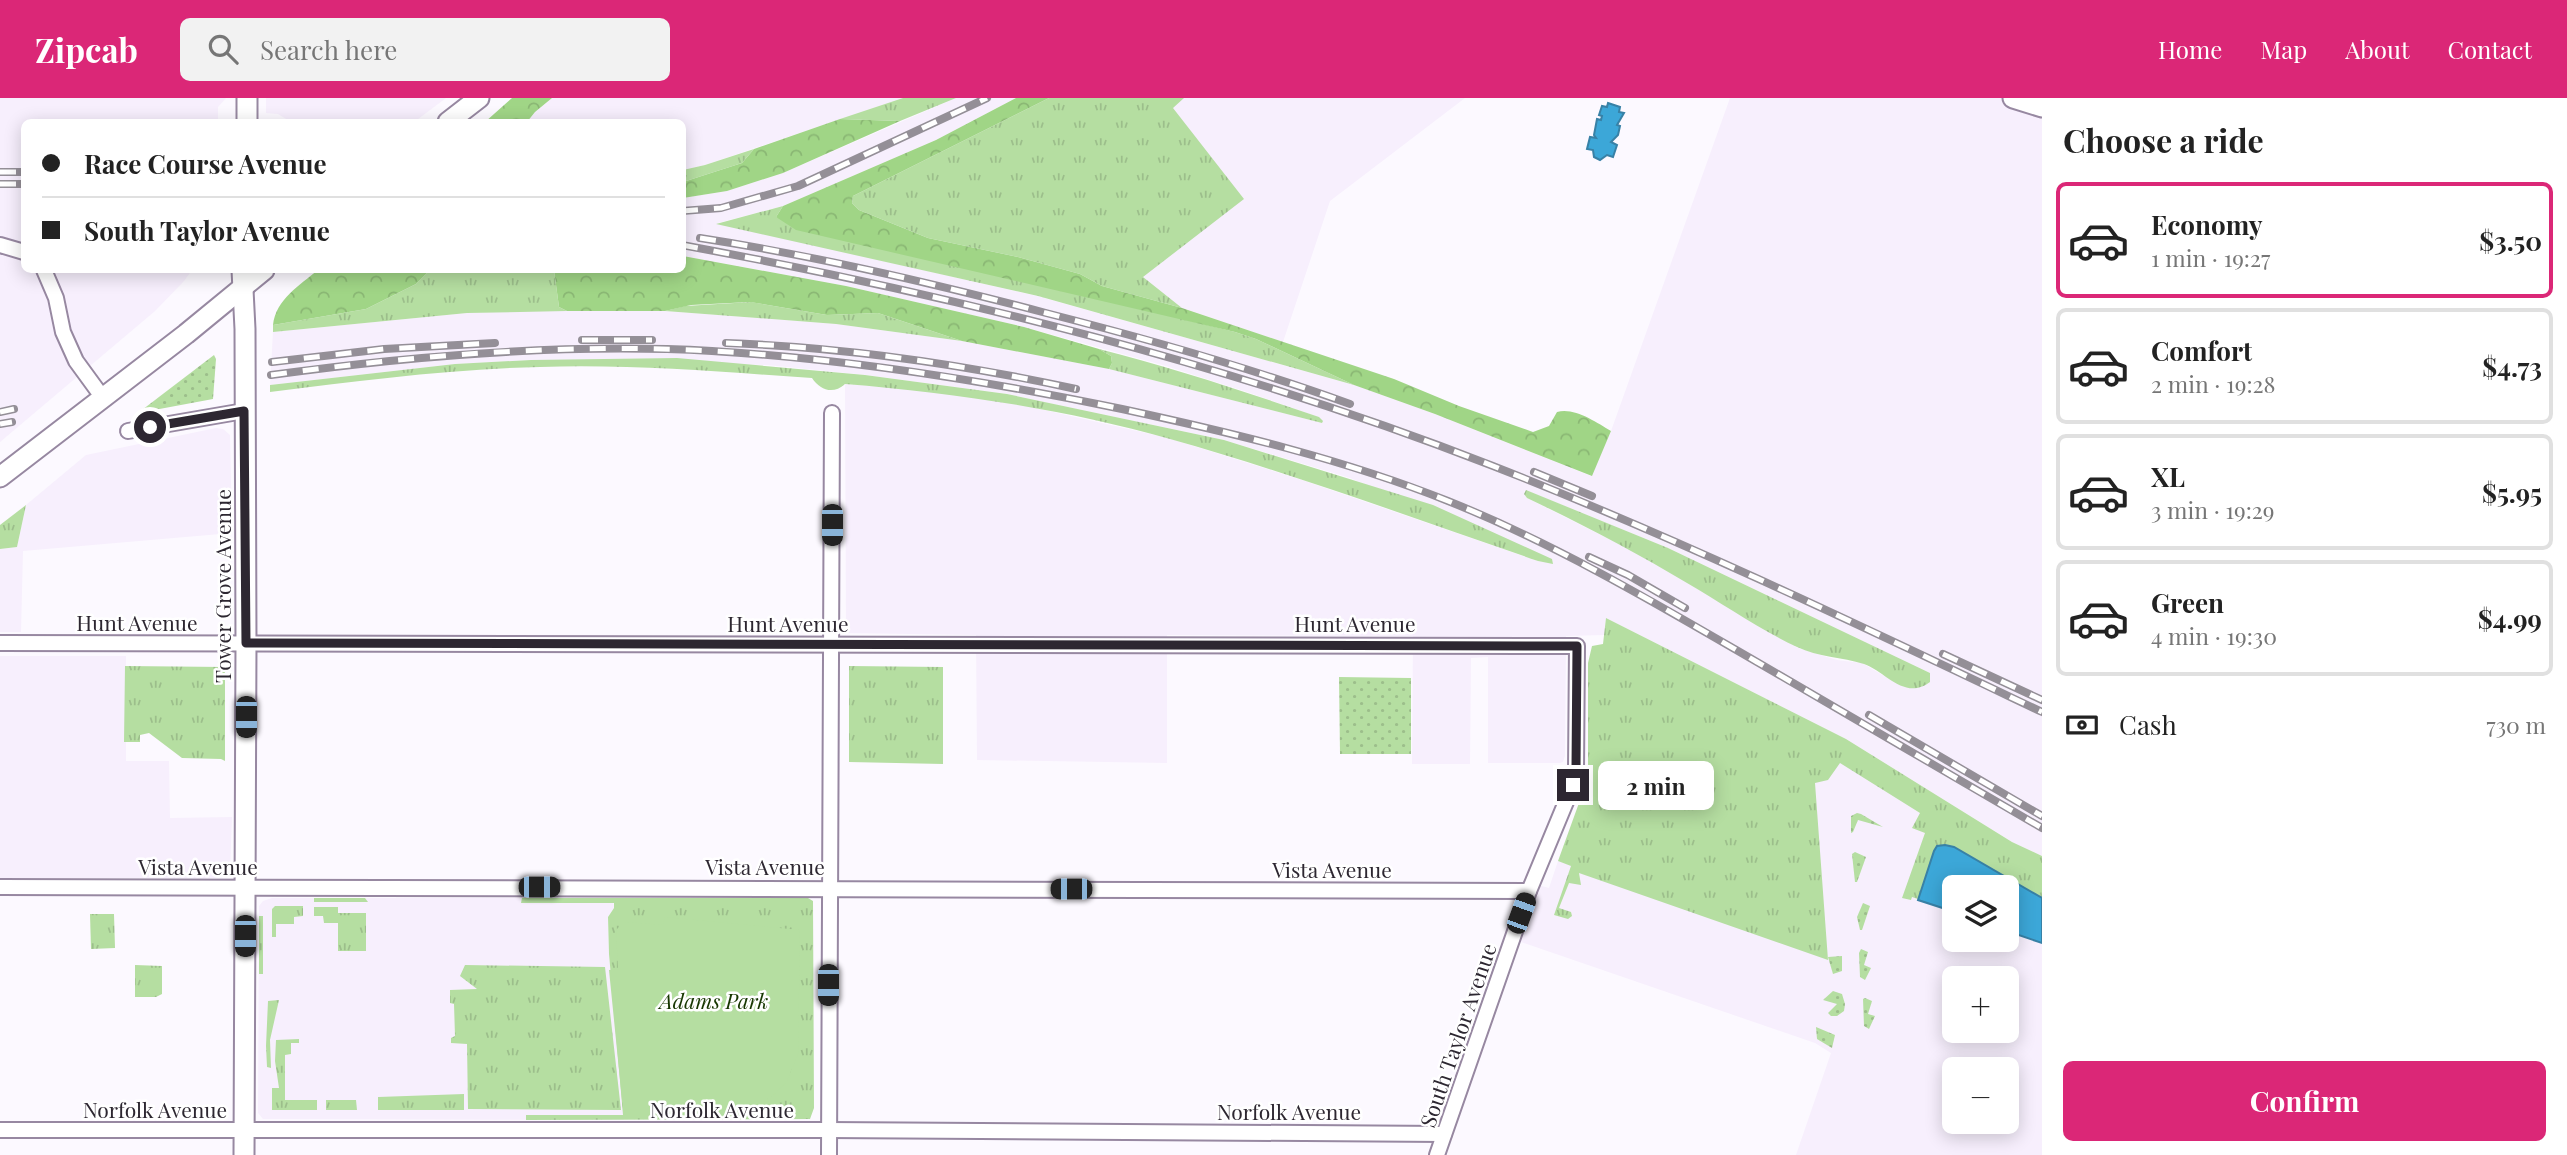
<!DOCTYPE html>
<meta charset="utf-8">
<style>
:root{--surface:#fff;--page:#f2f2f2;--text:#222;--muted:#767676;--line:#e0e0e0;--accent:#db2777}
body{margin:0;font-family:"Playfair Display",serif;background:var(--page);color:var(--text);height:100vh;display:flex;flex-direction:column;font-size:26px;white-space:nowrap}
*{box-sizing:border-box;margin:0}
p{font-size:23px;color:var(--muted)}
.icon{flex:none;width:38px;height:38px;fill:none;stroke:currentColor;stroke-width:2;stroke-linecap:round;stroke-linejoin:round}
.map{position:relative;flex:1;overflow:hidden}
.side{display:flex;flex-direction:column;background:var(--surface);width:525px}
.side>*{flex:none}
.banner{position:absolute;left:21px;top:21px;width:665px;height:154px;border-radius:10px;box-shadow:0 4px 18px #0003;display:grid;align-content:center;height:154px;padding:0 21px;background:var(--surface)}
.fabs{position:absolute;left:1942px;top:777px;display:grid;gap:14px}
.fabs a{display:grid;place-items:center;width:77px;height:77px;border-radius:10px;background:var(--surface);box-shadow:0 4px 18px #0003;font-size:35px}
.end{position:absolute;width:32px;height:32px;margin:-16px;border:9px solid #2d2731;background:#fff;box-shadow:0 0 0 4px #fff}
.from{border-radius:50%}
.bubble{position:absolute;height:49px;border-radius:10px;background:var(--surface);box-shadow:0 4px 18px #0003;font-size:23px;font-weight:700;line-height:49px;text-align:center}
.car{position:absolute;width:21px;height:42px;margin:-21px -10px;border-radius:9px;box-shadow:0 0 5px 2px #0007;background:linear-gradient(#222 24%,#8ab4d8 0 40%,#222 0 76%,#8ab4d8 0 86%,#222 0)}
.banner b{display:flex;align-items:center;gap:24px;height:66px;font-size:26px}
.banner b+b{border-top:2px solid var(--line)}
.banner i{width:18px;height:18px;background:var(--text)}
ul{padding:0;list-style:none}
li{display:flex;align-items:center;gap:21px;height:116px;margin:0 14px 10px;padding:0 7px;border:4px solid var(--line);border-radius:10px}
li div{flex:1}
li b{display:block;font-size:26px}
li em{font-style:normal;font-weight:700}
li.active{border-color:var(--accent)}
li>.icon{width:63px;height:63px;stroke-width:1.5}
h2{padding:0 21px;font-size:32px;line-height:84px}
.pay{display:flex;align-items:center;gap:18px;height:77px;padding:0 21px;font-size:26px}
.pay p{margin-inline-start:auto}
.action{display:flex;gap:14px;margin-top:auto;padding:14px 21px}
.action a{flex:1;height:80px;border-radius:10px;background:var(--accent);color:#fff;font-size:28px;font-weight:700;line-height:80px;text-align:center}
header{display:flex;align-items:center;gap:42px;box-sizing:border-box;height:98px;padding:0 35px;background:var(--accent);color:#fff}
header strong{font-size:33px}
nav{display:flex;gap:38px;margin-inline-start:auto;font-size:24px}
.search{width:490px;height:63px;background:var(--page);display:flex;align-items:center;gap:18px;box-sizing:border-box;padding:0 24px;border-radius:10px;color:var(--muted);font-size:26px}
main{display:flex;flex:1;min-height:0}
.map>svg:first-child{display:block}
.built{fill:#f7effd;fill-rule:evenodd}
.grass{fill:url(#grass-tufts)}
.forest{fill:url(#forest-crowns)}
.garden{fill:url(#garden-dots)}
.pitch{fill:#b5dea1}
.water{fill:#3ca7d8;stroke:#3881a6;stroke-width:2}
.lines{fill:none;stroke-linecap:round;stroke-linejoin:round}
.street-casing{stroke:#9788a1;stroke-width:18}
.secondary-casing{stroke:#9788a1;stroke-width:23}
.street{stroke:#fff;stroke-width:14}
.secondary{stroke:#fff;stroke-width:19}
.rail-casing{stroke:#948f97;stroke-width:8}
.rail{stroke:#fff;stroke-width:5;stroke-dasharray:16;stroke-linecap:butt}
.route{stroke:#2d2731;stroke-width:9}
.labels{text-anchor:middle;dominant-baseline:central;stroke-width:5;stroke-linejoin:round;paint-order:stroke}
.street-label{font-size:21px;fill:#2d2731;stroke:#fff}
.park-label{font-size:21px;font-style:italic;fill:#163600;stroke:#fff}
</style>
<header>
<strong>Zipcab</strong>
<div class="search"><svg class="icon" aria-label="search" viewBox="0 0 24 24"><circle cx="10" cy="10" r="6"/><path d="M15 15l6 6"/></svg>Search here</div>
<nav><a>Home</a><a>Map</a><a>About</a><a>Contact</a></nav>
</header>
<main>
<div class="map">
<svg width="2042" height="1057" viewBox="0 0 2042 1057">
<defs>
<pattern id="grass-tufts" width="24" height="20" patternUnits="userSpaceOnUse" patternTransform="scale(1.75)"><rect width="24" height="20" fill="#b5dea1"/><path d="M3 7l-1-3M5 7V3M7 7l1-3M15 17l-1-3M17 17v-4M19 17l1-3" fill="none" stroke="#9cbe8b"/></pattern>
<pattern id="forest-crowns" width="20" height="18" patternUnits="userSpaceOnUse" patternTransform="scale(1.75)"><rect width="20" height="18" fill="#a0d586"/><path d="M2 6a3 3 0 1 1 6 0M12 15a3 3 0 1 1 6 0" fill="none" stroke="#8ab774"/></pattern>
<pattern id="garden-dots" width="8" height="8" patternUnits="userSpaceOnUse" patternTransform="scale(1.75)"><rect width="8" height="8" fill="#b5dea1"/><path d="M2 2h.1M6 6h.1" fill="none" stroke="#9cbe8b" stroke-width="1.8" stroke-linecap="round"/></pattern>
</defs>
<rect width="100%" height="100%" fill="#fcf9ff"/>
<g class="built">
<polygon points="0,0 226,0 218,9 218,24 24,24 24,172 192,172 184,183 155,213 0,344"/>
<polygon points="266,0 446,0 414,24 291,24 278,16 266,15"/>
<polygon points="552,0 903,0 705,67 683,72 682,24 527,24 535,14"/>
<path d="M 956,0 L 1016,0 L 936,42 L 783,108 L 718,125 L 1037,198 L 1354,287 L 1435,316 L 1591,378 L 1611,333 L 1730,0 L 2042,0 L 2042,758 L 2012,744 L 1846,641 L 1606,520 L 1604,537 L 1566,538 L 1565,658 L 1563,664 L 1560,665 L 1488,665 L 1488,559 L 1471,560 L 1470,666 L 1412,666 L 1413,538 L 1167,537 L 1167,665 L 977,662 L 976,537 L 846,535 L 845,286 L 922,292 L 1018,306 L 1168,340 L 1302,382 L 1538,463 L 1553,465 L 1350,380 L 1224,342 L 1007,296 L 865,277 L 767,267 L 531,262 L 455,266 L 270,287 L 273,234 L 467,215 L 538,212 L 665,213 L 836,226 L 962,243 L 1109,271 L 1322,325 L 1318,319 L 1247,294 L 1166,268 L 1024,229 L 846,188 L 683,158 L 683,100 L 727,93 L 783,75 ZM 1525,392 L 1668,450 L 1930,575 L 1886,579 L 1862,565 L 1837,562 L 1798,550 L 1635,454 L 1527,400 L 1524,396 Z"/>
<polygon points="1071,0 1465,0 1330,103 1283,244 1182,210 1142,179"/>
<polygon points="216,330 223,331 230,337 232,435 23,453 21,534 0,534 0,451 17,449 26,407 86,357"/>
<polygon points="0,558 126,558 126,663 169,663 170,720 232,719 230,774 216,780 0,780"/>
<path d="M 1804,629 L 2042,773 L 2042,1057 L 1796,1057 L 1831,955 L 1815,945 L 1518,843 L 1538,787 L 1549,790 L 1558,763 L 1821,853 ZM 1955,789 L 2007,789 L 2007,842 L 1955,842 ZM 1955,880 L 2007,880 L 2007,933 L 1955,933 ZM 1955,971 L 2007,971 L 2007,1024 L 1955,1024 Z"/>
<polygon points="272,800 613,800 614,810 608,819 609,856 624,1022 263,1021 258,1015 259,808 263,803"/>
</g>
<g class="grass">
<polygon points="903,0 956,0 900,23 840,21"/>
<polygon points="1049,0 1184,0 1173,10 1244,101 1143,179 1182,210 1102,188 1080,176 1018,159 928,140 859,112 852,105 853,98"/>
<polygon points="754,51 742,65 683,84 683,72 705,67"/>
<polygon points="783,108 776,119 1235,234 1256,241 1354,287 1038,198 716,126"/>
<polygon points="430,172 554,172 559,209 567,213 467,215 273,234 273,227 366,211 416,186"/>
<polygon points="751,204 827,217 878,215 962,243 836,226 665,213 685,208"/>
<path d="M 1099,251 C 1174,270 1246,294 1319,319 L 1323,323 L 1322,325 L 1109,271 L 1112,265 L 1111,258 Z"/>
<path d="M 677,260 L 865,277 L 1007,296 L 1224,342 L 1433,407 L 1552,461 L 1553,466 L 1538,463 C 1416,421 1294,376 1170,341 C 1064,311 955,295 845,286 C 833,297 820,292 812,280 C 722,274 631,266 540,269 C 449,271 360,283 270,294 L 270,287 L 455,266 L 531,262 Z"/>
<path d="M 1526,392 L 1668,450 L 1930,575 L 1930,584 C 1905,603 1886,574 1864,566 C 1842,559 1818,559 1797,549 C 1759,531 1723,506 1687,485 C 1635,454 1582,426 1527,400 L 1524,396 Z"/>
<polygon points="26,407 17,449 0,451 0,427"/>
<polygon points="1606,520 1846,641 2012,744 2042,758 2042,845 2007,833 2007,789 1955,789 1955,814 1912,799 1911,802 1902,800 1925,735 1912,730 1920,715 1840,665 1828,682 1815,685 1828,862 1579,775 1581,787 1569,785 1559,810 1571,814 1572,818 1568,821 1554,817 1571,768 1558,763 1588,680 1588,565 1592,548 1603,546"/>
<polygon points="125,568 225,569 225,663 221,661 182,660 149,635 140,637 140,644 124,644"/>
<polygon points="849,568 943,569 943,666 849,664"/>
<polygon points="314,800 365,800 368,804 314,804"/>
<polygon points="522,800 808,800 813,803 814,1010 810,1021 526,1022 526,1017 623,1017 609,856 608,819 614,810 614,805 521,805"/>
<polygon points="275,808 303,808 303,818 294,819 294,826 276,826 276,839 272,839 272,811"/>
<polygon points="314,809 338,809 338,815 366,815 366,853 338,853 338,825 324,825 323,818 314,818"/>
<polygon points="90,816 114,816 115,850 91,851"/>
<rect x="259" y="818" width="4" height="58"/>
<polygon points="135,867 162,868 162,896 156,899 135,899"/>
<polygon points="465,867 605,869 621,1012 468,1011 467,946 451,945 451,940 455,938 454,906 450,905 450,892 477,891 460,878"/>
<polygon points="279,902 270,942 271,970 267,969 266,948 268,903"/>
<polygon points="299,941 299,945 291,945 291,956 285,957 285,1002 317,1002 317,1012 272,1012 272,990 279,990 275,963 276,942"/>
<polygon points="464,996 464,1012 378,1012 378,999"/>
<polygon points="326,1002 356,1002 357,1012 326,1012"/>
</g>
<g class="forest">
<polygon points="512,0 552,0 535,14 527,24 485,24"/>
<path d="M 1016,0 L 1049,0 L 853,98 L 852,105 L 859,112 L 928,140 L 1018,159 L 1080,176 L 1102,188 L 1182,210 L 1394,281 L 1459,308 L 1533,334 L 1549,328 L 1557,314 C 1574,309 1596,324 1611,333 L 1592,378 L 1435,316 L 1354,287 L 1256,241 L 1235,234 L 796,132 L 776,119 L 783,108 L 936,42 Z"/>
<polygon points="840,21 900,23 783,75 727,93 683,100 683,84 742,65 754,51"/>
<polygon points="683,158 846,188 1024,229 1099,251 1111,258 1112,265 1109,271 962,243 878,215 827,217 750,204 691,207 665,213 567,213 559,209 554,172 682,172"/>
<path d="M 318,172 L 430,172 L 416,186 L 366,211 L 273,227 C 276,201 300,187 318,172 Z"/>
</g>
<g class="garden">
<polygon points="214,257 216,261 213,301 138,315"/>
<polygon points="1339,579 1411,580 1411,656 1340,656"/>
<polygon points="1857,715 1861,716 1883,729 1858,722 1853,734 1851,735 1851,718"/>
<polygon points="1855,754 1866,759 1857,784 1855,784 1852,756"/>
<polygon points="1863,805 1870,808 1862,832 1860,832 1857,819"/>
<polygon points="1861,851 1868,854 1864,867 1871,870 1865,882 1860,879 1859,855"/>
<polygon points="1842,858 1842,873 1833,876 1828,859"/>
<polygon points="1833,893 1842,896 1845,906 1844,913 1837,918 1831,918 1828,915 1837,906 1823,902"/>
<polygon points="1865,900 1872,903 1868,916 1875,918 1869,931 1864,928 1863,901"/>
<polygon points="1816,929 1835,937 1832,950 1817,941"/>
</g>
<polygon class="pitch" points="665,819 800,832 798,956 787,983 776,995 763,1004 735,1012 623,1012 609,872 618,871 616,832 624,824 663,827"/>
<g class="water">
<polygon points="1608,5 1620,9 1619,14 1624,15 1617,27 1620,28 1618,37 1611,44 1617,47 1613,59 1607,57 1600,62 1594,59 1593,52 1587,51 1590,39 1596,40 1594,37 1597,21 1601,22 1602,18 1599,17 1602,8 1607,9"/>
<polygon points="1945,747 1954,749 2042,800 2042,845 2007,833 2007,789 1955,789 1955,814 1918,802 1934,753 1937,748"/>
</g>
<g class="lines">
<defs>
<g id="street">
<polyline points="0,147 24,154"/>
<polyline points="44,172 56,200 63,234 76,263 103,300"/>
<polyline points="128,333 244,313"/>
<polyline points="0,545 1577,548 1576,672 1573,687 1529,793 1437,1057"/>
<polyline points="0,789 1529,793"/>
<polyline points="0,1032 828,1032 1444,1036"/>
<polyline points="829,1057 832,315"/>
</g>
<g id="secondary">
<polyline points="2013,0 2042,9"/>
<polyline points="247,24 247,0"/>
<polyline points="448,24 479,0"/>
<polyline points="242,172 245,231 246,545 244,1057"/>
<polyline points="0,379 186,236 264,172"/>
</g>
</defs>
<use href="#street" class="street-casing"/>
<use href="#secondary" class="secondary-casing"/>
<use href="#street" class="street"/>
<use href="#secondary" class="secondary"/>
<defs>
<g id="rail">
<polyline points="0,74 24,74"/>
<polyline points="0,86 24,86"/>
<polyline points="682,113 721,110 798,88 987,0"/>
<path d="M 700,140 C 817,158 932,185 1046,215 C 1148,241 1251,270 1350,306"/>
<path d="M 682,147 C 958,198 1231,266 1493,368 C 1680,441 1861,528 2042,614"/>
<polyline points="582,242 652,242"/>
<path d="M 726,245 C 842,249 961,266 1076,291"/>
<polyline points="272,264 384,251 495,245"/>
<path d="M 271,277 C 417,257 565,245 712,253 C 850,261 987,283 1122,311 C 1233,335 1343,361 1448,403 C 1556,446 1657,506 1757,564 C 1852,619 1947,675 2042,730"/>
<polyline points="0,314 14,311"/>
<polyline points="0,326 12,324"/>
<polyline points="1534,374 1592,398"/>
<polyline points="1589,459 1628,477 1685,510"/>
<polyline points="1943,556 2042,602"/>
<polyline points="1869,617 2042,718"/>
</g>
</defs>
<use href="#rail" class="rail-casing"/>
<use href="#rail" class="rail"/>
</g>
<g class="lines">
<polyline class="route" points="150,329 244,313 246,545 1577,548 1576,671 1573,687"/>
</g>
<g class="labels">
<g class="street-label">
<text transform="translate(222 488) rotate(-90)">Tower Grove Avenue</text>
<text x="137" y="524">Hunt Avenue</text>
<text x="788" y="525">Hunt Avenue</text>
<text x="1355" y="525">Hunt Avenue</text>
<text x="198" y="768">Vista Avenue</text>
<text x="765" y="768">Vista Avenue</text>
<text x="1332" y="771">Vista Avenue</text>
<text transform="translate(1457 937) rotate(-71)">South Taylor Avenue</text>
<text x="155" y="1011">Norfolk Avenue</text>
<text x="722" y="1011">Norfolk Avenue</text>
<text x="1289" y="1013">Norfolk Avenue</text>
</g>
<g class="park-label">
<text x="714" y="902">Adams Park</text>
</g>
</g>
</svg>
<div class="fabs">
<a><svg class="icon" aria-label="layers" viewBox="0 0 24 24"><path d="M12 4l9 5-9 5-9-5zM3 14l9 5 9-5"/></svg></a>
<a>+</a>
<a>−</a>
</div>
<i class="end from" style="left:150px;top:329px"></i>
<i class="end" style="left:1573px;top:687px"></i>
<div class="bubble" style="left:1598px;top:663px;width:116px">2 min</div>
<i class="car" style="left:832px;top:427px;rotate:180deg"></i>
<i class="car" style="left:246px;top:619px;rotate:180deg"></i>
<i class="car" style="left:539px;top:789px;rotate:90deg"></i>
<i class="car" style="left:1071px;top:791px;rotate:270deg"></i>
<i class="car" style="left:1521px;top:815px;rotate:20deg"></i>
<i class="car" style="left:245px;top:838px;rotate:180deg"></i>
<i class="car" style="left:828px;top:887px;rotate:180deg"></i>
<div class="banner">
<b><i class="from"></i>Race Course Avenue</b>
<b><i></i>South Taylor Avenue</b>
</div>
</div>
<section class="side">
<h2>Choose a ride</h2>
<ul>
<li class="active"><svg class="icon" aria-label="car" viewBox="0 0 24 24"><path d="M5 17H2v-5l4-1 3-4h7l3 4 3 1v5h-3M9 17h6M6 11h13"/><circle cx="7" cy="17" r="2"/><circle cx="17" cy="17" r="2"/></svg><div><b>Economy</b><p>1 min · 19:27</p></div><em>$3.50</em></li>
<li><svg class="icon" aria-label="car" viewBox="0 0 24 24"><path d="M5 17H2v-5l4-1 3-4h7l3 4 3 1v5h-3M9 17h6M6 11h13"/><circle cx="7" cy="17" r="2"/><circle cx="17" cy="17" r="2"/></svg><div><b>Comfort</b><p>2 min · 19:28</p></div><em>$4.73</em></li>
<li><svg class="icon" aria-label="car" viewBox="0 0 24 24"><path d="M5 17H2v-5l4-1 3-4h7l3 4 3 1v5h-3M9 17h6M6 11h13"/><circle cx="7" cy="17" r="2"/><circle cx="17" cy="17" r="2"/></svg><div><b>XL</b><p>3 min · 19:29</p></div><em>$5.95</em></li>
<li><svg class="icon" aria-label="car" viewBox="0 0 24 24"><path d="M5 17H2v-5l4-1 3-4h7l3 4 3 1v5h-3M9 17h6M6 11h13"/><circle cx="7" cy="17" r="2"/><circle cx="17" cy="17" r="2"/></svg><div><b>Green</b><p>4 min · 19:30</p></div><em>$4.99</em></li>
</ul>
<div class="pay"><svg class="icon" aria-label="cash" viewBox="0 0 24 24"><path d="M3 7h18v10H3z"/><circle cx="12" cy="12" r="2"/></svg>Cash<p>730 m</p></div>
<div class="action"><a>Confirm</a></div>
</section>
</main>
